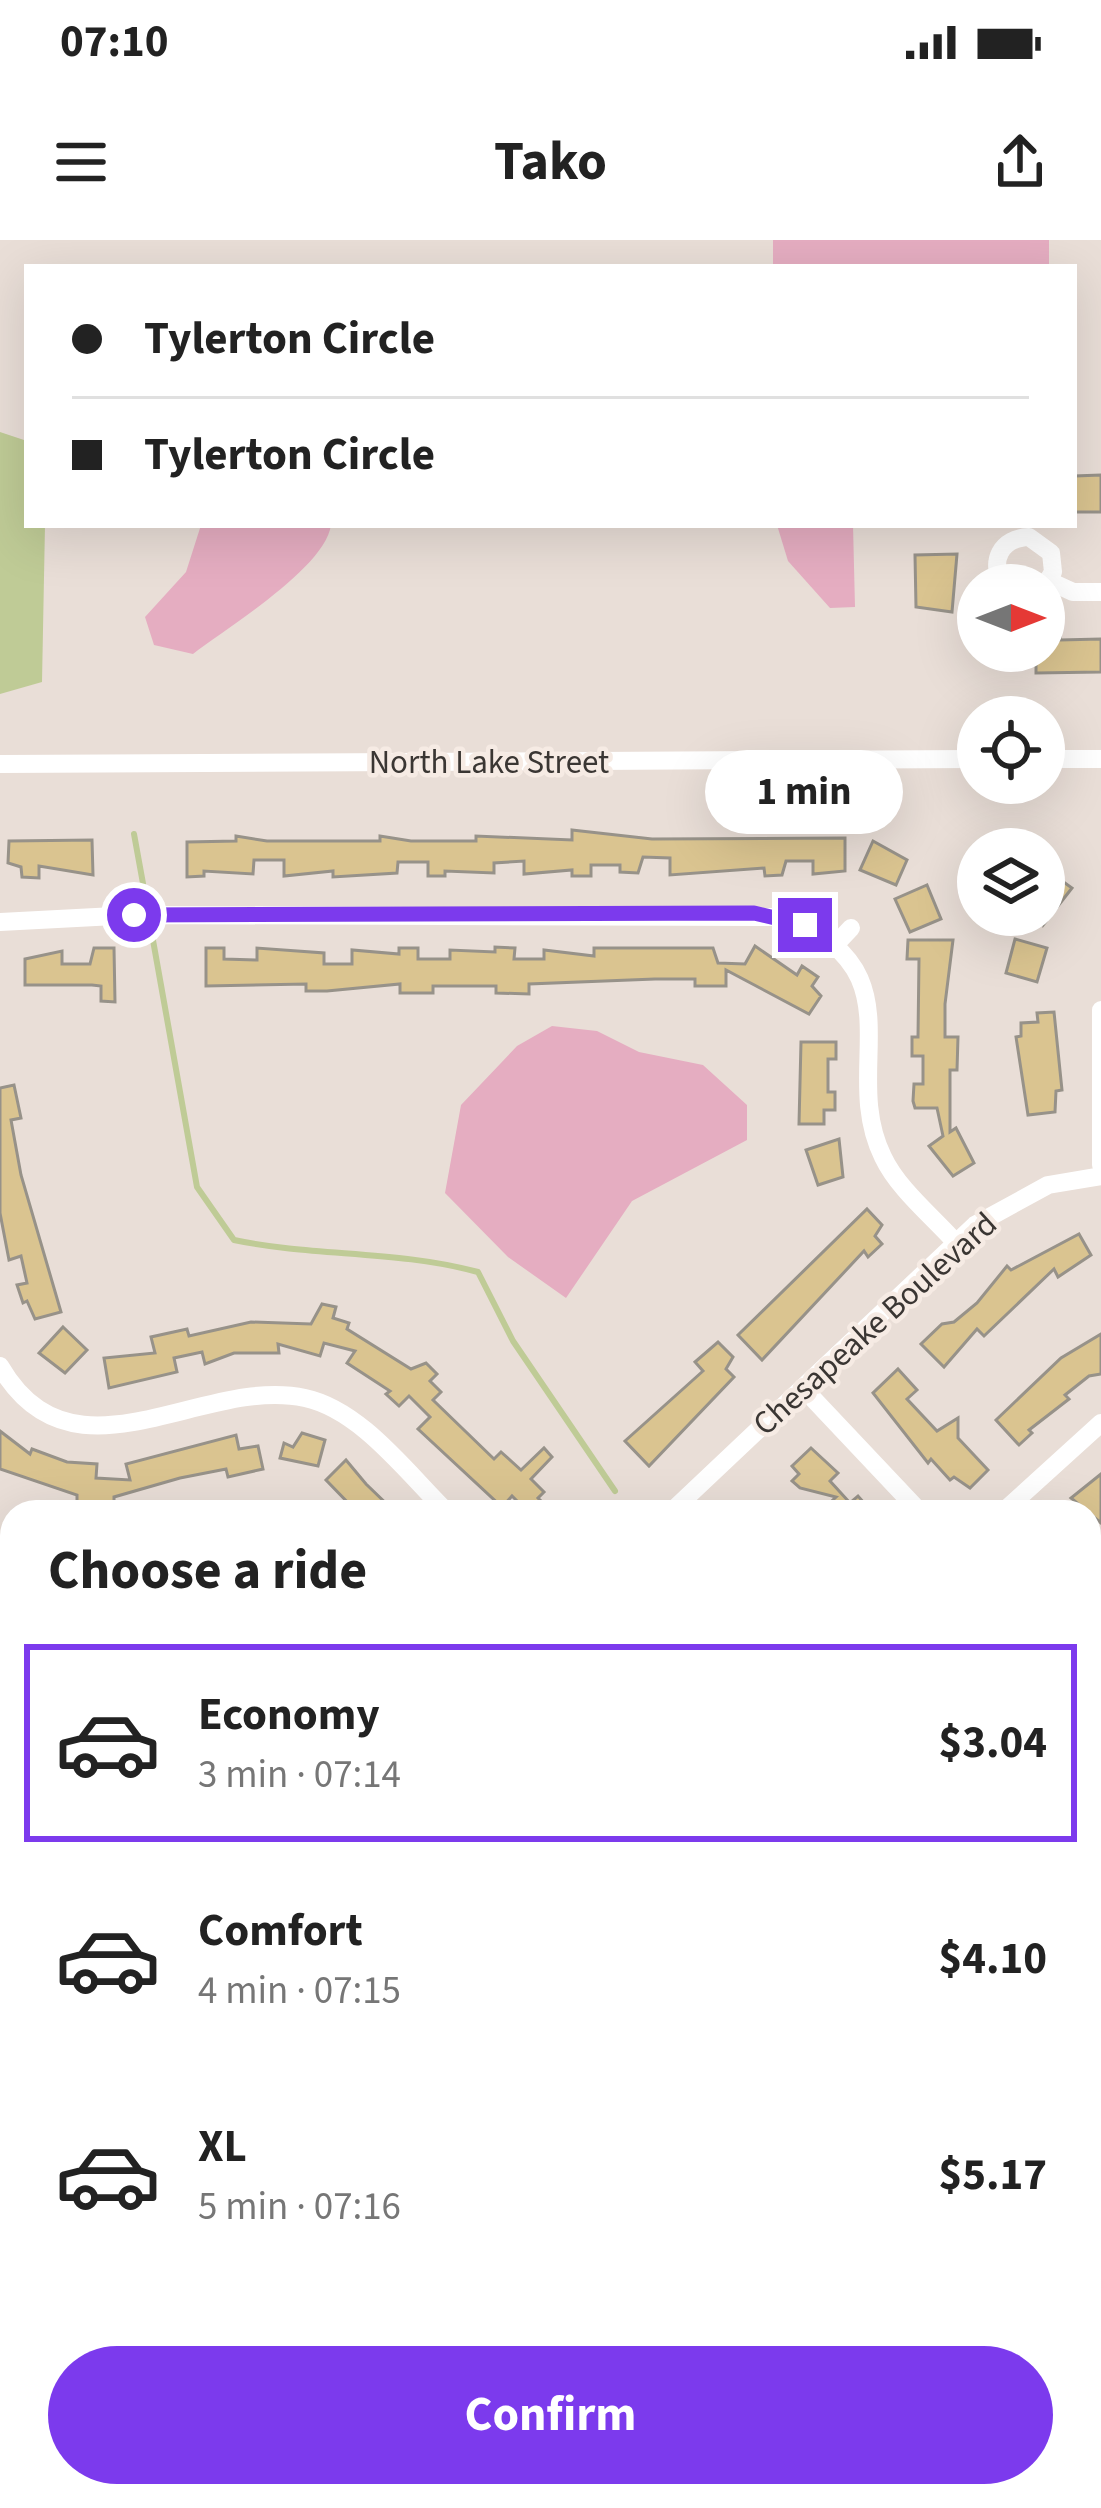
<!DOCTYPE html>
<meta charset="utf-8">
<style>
:root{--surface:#fff;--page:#f6f6f6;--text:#222;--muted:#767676;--line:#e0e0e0;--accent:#7c3aed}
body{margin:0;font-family:"Source Sans 3",sans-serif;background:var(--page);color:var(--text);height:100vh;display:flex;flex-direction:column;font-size:45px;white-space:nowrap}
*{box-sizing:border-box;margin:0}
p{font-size:39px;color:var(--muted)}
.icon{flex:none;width:66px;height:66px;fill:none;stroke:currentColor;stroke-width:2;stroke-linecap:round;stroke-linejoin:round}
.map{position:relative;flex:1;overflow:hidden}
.drawer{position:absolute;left:0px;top:1260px;width:1101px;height:1008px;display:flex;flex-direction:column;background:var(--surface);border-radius:36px 36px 0 0;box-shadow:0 12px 48px #0002}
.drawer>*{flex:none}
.banner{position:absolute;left:24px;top:24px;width:1053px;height:264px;border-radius:0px;box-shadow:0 12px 48px #0002;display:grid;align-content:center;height:264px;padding:0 48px;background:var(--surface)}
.needle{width:78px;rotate:90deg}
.tools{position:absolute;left:957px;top:324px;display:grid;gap:24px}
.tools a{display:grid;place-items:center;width:108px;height:108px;border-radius:50%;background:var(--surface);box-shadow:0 12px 48px #0002;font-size:60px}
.end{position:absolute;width:54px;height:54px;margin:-27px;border:15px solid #7c3aed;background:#fff;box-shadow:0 0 0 6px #fff}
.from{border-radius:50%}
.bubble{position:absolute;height:84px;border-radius:42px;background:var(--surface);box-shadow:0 12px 48px #0002;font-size:39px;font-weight:700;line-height:84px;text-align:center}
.banner b{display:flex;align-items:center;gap:42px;height:114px;font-size:45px}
.banner b+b{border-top:3px solid var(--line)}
.banner i{width:30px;height:30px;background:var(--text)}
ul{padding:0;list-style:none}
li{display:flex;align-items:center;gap:36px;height:198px;margin:0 24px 18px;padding:0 24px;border:6px solid transparent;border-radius:0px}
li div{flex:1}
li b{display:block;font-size:45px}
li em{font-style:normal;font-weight:700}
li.active{border-color:var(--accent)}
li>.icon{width:108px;height:108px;stroke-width:1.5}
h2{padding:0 48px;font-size:54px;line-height:144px}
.action{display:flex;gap:24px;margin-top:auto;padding:24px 48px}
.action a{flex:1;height:138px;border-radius:72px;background:var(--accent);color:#fff;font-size:48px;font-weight:700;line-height:138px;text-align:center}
.status{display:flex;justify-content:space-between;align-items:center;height:84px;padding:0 60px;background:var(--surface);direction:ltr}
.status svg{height:33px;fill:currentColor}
header{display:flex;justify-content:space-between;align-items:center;height:156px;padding:0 48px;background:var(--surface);font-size:54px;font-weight:700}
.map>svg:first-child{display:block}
.green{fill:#e5adc1}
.water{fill:#bfcb96}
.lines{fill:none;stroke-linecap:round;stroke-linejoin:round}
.stream{stroke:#bfcb96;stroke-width:6}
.building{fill:#dac490;stroke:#979289;stroke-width:3}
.minor{stroke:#fff;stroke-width:18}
.major{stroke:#fed2cd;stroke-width:24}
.route{stroke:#7c3aed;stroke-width:15}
.labels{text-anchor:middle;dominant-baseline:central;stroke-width:9;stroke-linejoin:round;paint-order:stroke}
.street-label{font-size:33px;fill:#3a3633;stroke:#f6ebe4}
</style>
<div class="status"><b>07:10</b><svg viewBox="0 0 49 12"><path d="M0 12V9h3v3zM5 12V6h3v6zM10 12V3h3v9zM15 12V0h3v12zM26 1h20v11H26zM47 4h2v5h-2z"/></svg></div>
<header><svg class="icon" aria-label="menu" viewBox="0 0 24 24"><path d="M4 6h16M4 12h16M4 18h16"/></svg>Tako<svg class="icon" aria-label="share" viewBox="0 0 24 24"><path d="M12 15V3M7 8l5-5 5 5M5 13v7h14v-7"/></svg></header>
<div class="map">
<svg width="1101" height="2268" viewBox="0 0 1101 2268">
<rect width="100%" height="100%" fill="#e9ded7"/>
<g class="green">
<rect x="773" y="0" width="276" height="27"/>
<path d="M 201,285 L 331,285 C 325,328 228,387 193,414 L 154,405 L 145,377 L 186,332 Z"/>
<polygon points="777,285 853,285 855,367 830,368 788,321"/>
<polygon points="552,786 597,791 639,812 703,825 747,865 747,900 632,961 566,1058 508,1017 445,953 461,865 517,806"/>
</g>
<polygon class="water" points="0,192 27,201 27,285 45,285 42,442 0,454"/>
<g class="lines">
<g class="stream">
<polyline points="134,594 146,660"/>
<path d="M 151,689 L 197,947 L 234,1000 C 315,1017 397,1010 478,1032 L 513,1101 L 615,1251"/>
<polyline points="780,2256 780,2268"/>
</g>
</g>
<g class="building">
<polygon points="1101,235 1101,272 1074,272 1075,236"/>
<polygon points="957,314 952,372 916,367 915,315"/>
<polygon points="1060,395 1060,400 1101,399 1101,432 1036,433 1036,411 1044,411 1044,396"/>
<polygon points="572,590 652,599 845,598 845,631 813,634 813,621 786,621 782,635 765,636 764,628 670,635 670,618 643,617 638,633 620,632 620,625 591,625 591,636 572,636 572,630 524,634 524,621 494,623 494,633 445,631 445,636 428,636 428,622 398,622 397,633 333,637 333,631 284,636 284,620 254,620 253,634 204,631 204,636 187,637 187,602 236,601 236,596 267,601 380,601 380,596 411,601 476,601 476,596 572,600"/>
<polygon points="92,600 93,635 39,626 39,638 22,637 21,627 8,623 9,601"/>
<polygon points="873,601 907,620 896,645 860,630"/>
<polygon points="1044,628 1072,648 1044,684"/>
<polygon points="927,645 941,679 910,692 895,659"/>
<polygon points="1015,699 1047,708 1037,742 1006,733"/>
<polygon points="908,700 953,700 945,764 945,797 958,797 957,830 950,830 950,892 956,888 974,923 953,936 929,906 943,896 937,868 915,868 913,861 914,844 923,844 923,816 912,816 912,797 918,797 919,719 907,719"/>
<polygon points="755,706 797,735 802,726 818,737 812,746 821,756 809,774 726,730 726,746 695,746 695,739 655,739 529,744 529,754 496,753 496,746 433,746 433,753 400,753 400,744 327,751 306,751 306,744 206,746 206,708 224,708 224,719 257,720 257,708 324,713 324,724 352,724 352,710 399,714 399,708 418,708 418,719 450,719 450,710 495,712 495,707 515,708 514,719 544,719 544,710 594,716 594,708 713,708 718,723 745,724"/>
<polygon points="94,708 114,708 115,762 101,761 101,746 92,745 25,745 25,719 62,711 62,724 90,724"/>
<polygon points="1054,772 1062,850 1056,851 1055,872 1028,875 1016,797 1021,796 1021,783 1038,782 1037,773"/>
<polygon points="801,802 836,802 836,819 828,819 828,852 835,852 835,870 824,870 824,884 799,884"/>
<polygon points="14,845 21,878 11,880 21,935 61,1072 35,1079 27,1061 23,1063 17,1045 27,1043 21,1016 9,1020 0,973 0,848"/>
<polygon points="839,899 843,937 818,945 806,910"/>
<polygon points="867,969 882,985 875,996 882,1004 868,1017 864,1011 762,1120 738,1095"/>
<polygon points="1079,994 1091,1015 1058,1037 1054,1029 984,1096 977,1089 944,1127 921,1104 942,1084 954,1082 977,1063 1007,1026 1011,1030"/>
<polygon points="322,1064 336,1067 333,1078 349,1083 347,1089 411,1129 426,1123 437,1134 430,1141 441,1152 433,1160 494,1219 501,1212 521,1230 544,1208 552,1217 531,1239 544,1252 538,1258 552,1272 528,1272 512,1256 502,1267 418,1189 430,1177 409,1156 399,1166 386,1154 390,1151 347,1123 355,1111 324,1103 320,1116 278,1104 279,1113 234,1113 205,1124 202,1112 174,1118 177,1132 109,1148 104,1118 155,1113 151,1097 187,1089 189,1096 251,1082 311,1084"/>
<polygon points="63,1087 87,1110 65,1133 39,1113"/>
<polygon points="1101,1094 1101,1134 1089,1136 1065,1155 1069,1159 1029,1190 1032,1193 1019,1205 996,1180 1061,1118"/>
<polygon points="718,1102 733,1117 726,1129 734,1137 649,1226 625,1201 703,1131 695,1122"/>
<polygon points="898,1129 917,1150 907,1159 937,1191 958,1178 958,1198 988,1230 970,1248 954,1237 950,1240 931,1219 928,1223 873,1153"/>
<polygon points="0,1191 30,1214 32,1209 67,1222 97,1224 96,1238 130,1240 126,1224 236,1195 239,1209 258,1206 263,1229 228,1237 226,1229 180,1238 114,1257 114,1265 77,1263 77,1255 0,1229"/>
<polygon points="302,1193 325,1200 318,1226 280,1218 284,1203 293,1207"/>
<polygon points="811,1208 838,1233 830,1241 850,1263 858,1256 872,1272 820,1272 836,1257 800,1248 792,1241 799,1234 792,1226"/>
<polygon points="346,1220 366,1244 395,1272 357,1272 326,1240"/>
<polygon points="1101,1234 1101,1283 1071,1258"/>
</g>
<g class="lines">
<g class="minor">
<polyline points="1049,341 1073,352 1101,352"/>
<path d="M 1003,345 C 989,321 1001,298 1029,297 L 1051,313 L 1053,332 L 1044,347"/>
<polyline points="1044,519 1101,519"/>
<polyline points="0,524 978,519"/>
<path d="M 0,682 L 134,675 L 783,677 C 923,730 838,826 883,917 C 898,949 933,977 956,1003"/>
<polyline points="834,706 851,688"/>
<polyline points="1101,770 1101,925"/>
<path d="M 0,1126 C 73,1252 202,1135 305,1158 C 361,1170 407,1233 447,1272"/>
<polyline points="803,1148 920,1272"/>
<polyline points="671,1272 975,985 1048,945 1101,936"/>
<polyline points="1003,1272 1101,1183"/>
<polyline points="1089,1450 1101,1463"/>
<polyline points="0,1995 12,1998"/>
<polyline points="190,2256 195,2268"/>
<polyline points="282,2268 304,2256"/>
</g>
<g class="major">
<polyline points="0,1507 12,1529"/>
<polyline points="394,2256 401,2268"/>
</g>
</g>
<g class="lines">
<polyline class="route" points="134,675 754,673 805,685"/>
</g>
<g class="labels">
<g class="street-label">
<text x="489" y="522">North Lake Street</text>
<text transform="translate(875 1084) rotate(-42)">Chesapeake Boulevard</text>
</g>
</g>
</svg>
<div class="tools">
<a><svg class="needle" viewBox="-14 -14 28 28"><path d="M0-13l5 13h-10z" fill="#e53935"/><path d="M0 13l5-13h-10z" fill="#767676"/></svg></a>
<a><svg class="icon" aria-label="locate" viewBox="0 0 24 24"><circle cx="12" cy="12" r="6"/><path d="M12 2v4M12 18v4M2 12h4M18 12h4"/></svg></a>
<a><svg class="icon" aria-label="layers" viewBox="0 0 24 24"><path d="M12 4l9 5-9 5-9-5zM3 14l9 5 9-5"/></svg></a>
</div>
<i class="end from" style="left:134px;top:675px"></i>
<i class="end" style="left:805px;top:685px"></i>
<div class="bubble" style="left:705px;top:510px;width:198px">1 min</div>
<div class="banner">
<b><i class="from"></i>Tylerton Circle</b>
<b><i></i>Tylerton Circle</b>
</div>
<section class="drawer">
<h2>Choose a ride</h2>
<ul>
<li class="active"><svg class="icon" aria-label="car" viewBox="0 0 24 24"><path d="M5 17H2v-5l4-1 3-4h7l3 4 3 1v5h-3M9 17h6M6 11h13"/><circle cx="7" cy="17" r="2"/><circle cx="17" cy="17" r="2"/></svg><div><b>Economy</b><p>3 min · 07:14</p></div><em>$3.04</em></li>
<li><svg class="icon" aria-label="car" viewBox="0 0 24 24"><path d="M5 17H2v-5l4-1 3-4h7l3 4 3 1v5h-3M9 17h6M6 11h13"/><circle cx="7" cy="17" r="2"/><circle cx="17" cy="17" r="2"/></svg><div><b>Comfort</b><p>4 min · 07:15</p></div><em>$4.10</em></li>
<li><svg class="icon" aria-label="car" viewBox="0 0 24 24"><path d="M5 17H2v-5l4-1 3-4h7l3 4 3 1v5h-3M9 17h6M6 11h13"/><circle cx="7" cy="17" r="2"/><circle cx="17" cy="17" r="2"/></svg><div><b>XL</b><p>5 min · 07:16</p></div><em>$5.17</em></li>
</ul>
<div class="action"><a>Confirm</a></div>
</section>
</div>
